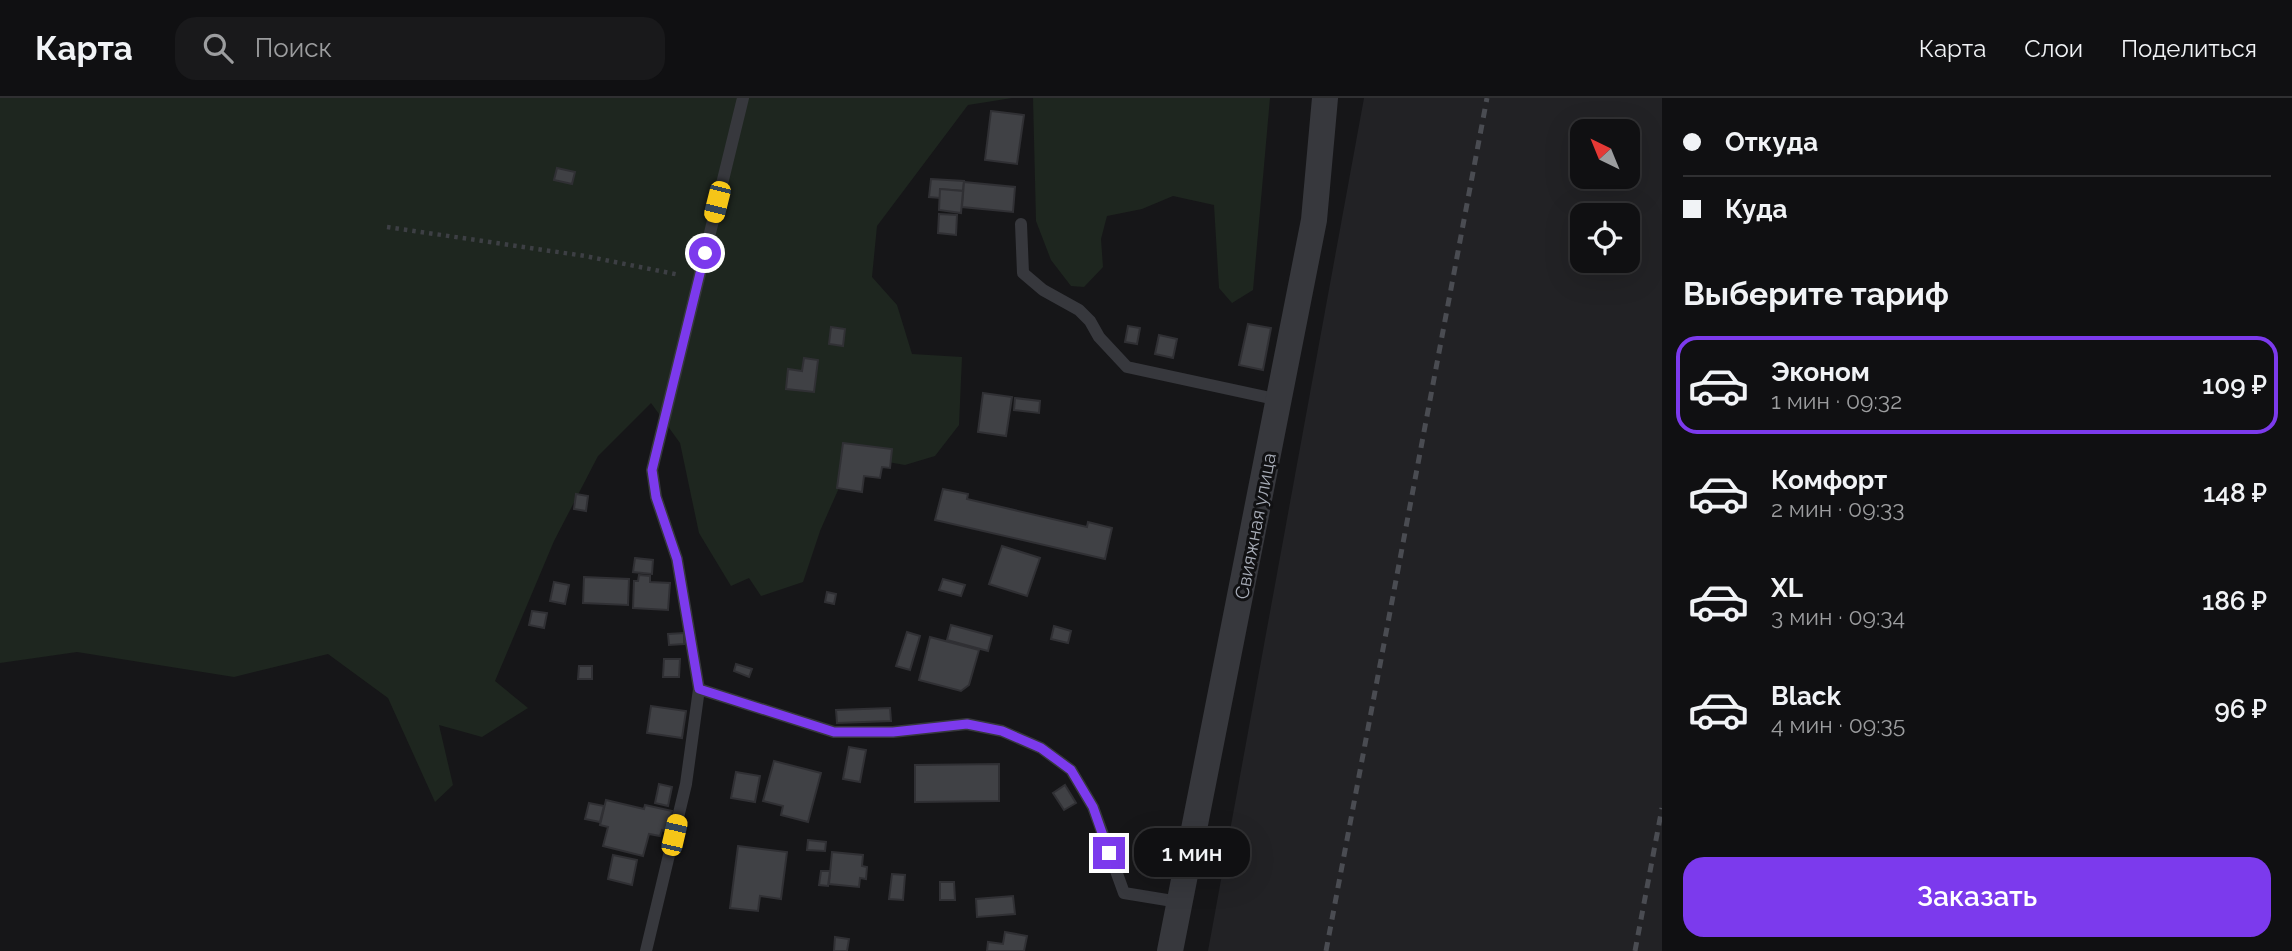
<!DOCTYPE html>
<html lang="ru">
<meta charset="utf-8">
<style>
:root{--surface:#101012;--page:#19191b;--text:#f1f3f6;--muted:#9c9d9f;--line:#303032;--accent:#7c3aed}
body{margin:0;font-family:Raleway,sans-serif;background:var(--page);color:var(--text);height:100vh;display:flex;flex-direction:column;font-size:26px;white-space:nowrap}
*{box-sizing:border-box;margin:0}
p{font-size:23px;color:var(--muted)}
.icon{flex:none;width:38px;height:38px;fill:none;stroke:currentColor;stroke-width:2;stroke-linecap:round;stroke-linejoin:round}
.map{position:relative;flex:1;overflow:hidden}
.drawer{display:flex;flex-direction:column;background:var(--surface);width:630px}
.drawer>*{flex:none}
.hud{display:grid;align-content:center;height:154px;padding:0 21px;background:var(--surface)}
.needle{width:46px;rotate:317deg}
.tools{position:absolute;left:1570px;top:21px;display:grid;gap:14px}
.tools a{display:grid;place-items:center;width:70px;height:70px;border-radius:14px;background:var(--surface);box-shadow:0 7px 28px #0002,0 0 0 2px var(--line);font-size:35px}
.end{position:absolute;width:32px;height:32px;margin:-16px;border:9px solid #7c3aed;background:#fff;box-shadow:0 0 0 4px #fff}
.from{border-radius:50%}
.bubble{position:absolute;height:49px;border-radius:21px;background:var(--surface);box-shadow:0 7px 28px #0002,0 0 0 2px var(--line);font-size:23px;font-weight:600;line-height:49px;text-align:center}
.car{position:absolute;width:21px;height:42px;margin:-21px -10px;border-radius:9px;box-shadow:0 0 5px 2px #0007;background:linear-gradient(#f5c518 24%,#345 0 40%,#f5c518 0 76%,#345 0 86%,#f5c518 0)}
.hud b{display:flex;align-items:center;gap:24px;height:66px;font-size:26px}
.hud b+b{border-top:2px solid var(--line)}
.hud i{width:18px;height:18px;background:var(--text)}
ul{padding:0;list-style:none}
li{display:flex;align-items:center;gap:21px;height:98px;margin:0 14px 10px;padding:0 7px;border:4px solid transparent;border-radius:21px}
li div{flex:1}
li b{display:block;font-size:26px}
li em{font-style:normal;font-weight:600}
li.active{border-color:var(--accent)}
li>.icon{width:63px;height:63px;stroke-width:1.5}
h2{padding:0 21px;font-size:32px;line-height:84px}
.cta{display:flex;gap:14px;margin-top:auto;padding:14px 21px}
.cta a{flex:1;height:80px;border-radius:21px;background:var(--accent);color:#fff;font-size:28px;font-weight:600;line-height:80px;text-align:center}
header{display:flex;align-items:center;gap:42px;box-sizing:border-box;height:98px;padding:0 35px;background:var(--surface);border-bottom:2px solid var(--line)}
header strong{font-size:33px}
nav{display:flex;gap:38px;margin-inline-start:auto;font-size:24px}
.search{width:490px;height:63px;background:var(--page);display:flex;align-items:center;gap:18px;box-sizing:border-box;padding:0 24px;border-radius:21px;color:var(--muted);font-size:26px}
main{display:flex;flex:1;min-height:0}
.map>svg:first-child{display:block}
.built{fill:#222225;fill-rule:evenodd}
.green{fill:#1e261f}
.building{fill:#404145;stroke:#303034;stroke-width:2}
.lines{fill:none;stroke-linecap:round;stroke-linejoin:round}
.path{stroke:#3d3f44;stroke-width:4.5;stroke-dasharray:3.5 5;stroke-linecap:butt}
.lane{stroke:#37383d;stroke-width:12}
.street{stroke:#37383d;stroke-width:26}
.rail{stroke:#4a4c52;stroke-width:5;stroke-dasharray:9 7;stroke-linecap:butt}
.route{stroke:#7c3aed;stroke-width:9}
.labels{text-anchor:middle;dominant-baseline:central;stroke-width:6;stroke-linejoin:round;paint-order:stroke}
.street-label{font-size:19px;fill:#a8adb8;stroke:#111113}
</style>
<header>
<strong>Карта</strong>
<div class="search"><svg class="icon" aria-label="search" viewBox="0 0 24 24"><circle cx="10" cy="10" r="6"/><path d="M15 15l6 6"/></svg>Поиск</div>
<nav><a>Карта</a><a>Слои</a><a>Поделиться</a></nav>
</header>
<main>
<div class="map">
<svg width="1662" height="853" viewBox="0 0 1662 853">
<rect width="100%" height="100%" fill="#161618"/>
<path class="built" d="M 1364,0 L 1662,0 L 1662,853 L 1208,853 ZM 1582,33 L 1628,33 L 1628,79 L 1582,79 ZM 1582,117 L 1628,117 L 1628,163 L 1582,163 Z"/>
<g class="green">
<polygon points="0,0 1012,0 968,7 877,128 872,179 897,207 912,256 962,259 959,327 935,358 905,367 853,358 820,433 803,484 761,498 749,480 731,488 699,435 680,345 651,305 598,358 554,443 495,583 528,610 482,639 439,627 453,687 435,704 388,600 328,556 234,579 77,554 0,565"/>
<polygon points="1033,0 1270,0 1253,192 1232,205 1219,190 1214,107 1173,98 1142,111 1107,118 1101,141 1103,169 1084,189 1071,188 1051,162 1036,123"/>
</g>
<g class="building">
<polygon points="991,13 1024,17 1017,66 985,62"/>
<polygon points="557,70 575,74 572,86 554,82"/>
<polygon points="931,81 964,83 963,93 940,91 940,100 929,99"/>
<polygon points="964,84 1015,89 1013,114 962,109"/>
<polygon points="940,91 963,93 961,115 939,112"/>
<polygon points="939,116 957,117 956,137 938,135"/>
<polygon points="1248,226 1271,230 1263,272 1239,267"/>
<polygon points="1128,228 1140,230 1137,246 1125,244"/>
<polygon points="831,229 845,231 843,248 829,246"/>
<polygon points="1159,237 1177,241 1173,260 1155,256"/>
<polygon points="804,260 818,262 814,294 786,291 788,271 802,273"/>
<polygon points="983,295 1012,299 1006,338 978,334"/>
<polygon points="1015,300 1040,303 1039,315 1014,312"/>
<polygon points="843,345 892,351 890,370 882,369 880,380 864,378 862,394 837,390"/>
<polygon points="943,391 968,396 967,401 1087,429 1088,424 1112,430 1105,461 935,422"/>
<polygon points="576,396 588,398 586,413 574,411"/>
<polygon points="1002,448 1040,460 1027,498 989,486"/>
<polygon points="635,460 653,462 652,476 633,474"/>
<polygon points="639,477 650,478 650,484 670,485 668,512 633,510 634,483 638,483"/>
<polygon points="584,479 629,481 628,507 583,505"/>
<polygon points="943,481 965,487 961,498 939,492"/>
<polygon points="554,484 569,487 565,506 550,503"/>
<polygon points="827,494 836,496 834,506 825,504"/>
<polygon points="532,513 547,515 544,530 529,527"/>
<polygon points="951,527 992,538 988,553 947,542"/>
<polygon points="1054,528 1071,533 1068,545 1051,541"/>
<polygon points="907,534 920,538 910,572 896,568"/>
<polygon points="684,535 684,546 669,547 668,536"/>
<polygon points="930,539 979,552 969,587 961,593 919,582"/>
<polygon points="664,561 680,561 679,579 663,579"/>
<polygon points="736,566 752,571 749,579 734,573"/>
<polygon points="579,568 592,568 592,581 578,581"/>
<polygon points="651,608 686,613 682,640 647,635"/>
<polygon points="890,610 891,623 837,625 836,612"/>
<polygon points="849,649 866,652 860,684 843,681"/>
<polygon points="774,663 821,675 808,724 781,717 783,708 763,703"/>
<polygon points="999,666 999,703 915,704 915,667"/>
<polygon points="736,674 760,678 755,704 731,700"/>
<polygon points="659,686 672,689 668,708 655,705"/>
<polygon points="1065,687 1076,705 1064,712 1053,695"/>
<polygon points="606,702 644,711 645,707 672,713 667,734 662,732 660,738 649,736 643,758 603,748 608,729 600,727"/>
<polygon points="589,705 604,708 600,724 585,721"/>
<polygon points="808,742 826,744 825,753 807,752"/>
<polygon points="738,748 787,754 781,801 760,798 758,813 730,810"/>
<polygon points="832,754 863,757 862,768 867,769 866,781 860,780 859,789 829,786"/>
<polygon points="613,757 637,762 632,787 608,781"/>
<polygon points="821,773 830,773 828,788 819,787"/>
<polygon points="892,776 905,777 903,802 889,801"/>
<polygon points="940,784 954,784 955,802 940,802"/>
<polygon points="1013,798 1015,816 977,819 976,801"/>
<polygon points="1005,834 1027,838 1024,853 987,853 988,844 1003,846"/>
<polygon points="835,839 849,841 847,853 834,853"/>
</g>
<g class="lines">
<polyline class="path" points="387,129 585,158 680,177"/>
<g class="lane">
<polyline points="1021,126 1023,175 1043,192 1079,212 1090,223 1099,239 1127,269 1279,302"/>
<polyline points="699,591 834,634 893,634 967,626 1002,633 1041,650 1071,672 1093,709 1124,795 1179,804"/>
<polyline points="646,853 686,686 699,591 677,461 656,399 652,372 743,0"/>
</g>
<polyline class="street" points="1170,853 1314,122 1325,0"/>
<g class="rail">
<polyline points="1326,853 1487,0"/>
<polyline points="1635,853 1662,710"/>
</g>
</g>
<g class="lines">
<polyline class="route" points="705,155 652,372 656,399 677,461 699,591 834,634 893,634 967,626 1002,633 1041,650 1071,672 1093,709 1109,755"/>
</g>
<g class="labels">
<g class="street-label">
<text transform="translate(1255 428) rotate(-79)">Свияжная улица</text>
</g>
</g>
</svg>
<div class="tools">
<a><svg class="needle" viewBox="-14 -14 28 28"><path d="M0-13l5 13h-10z" fill="#e53935"/><path d="M0 13l5-13h-10z" fill="#9c9d9f"/></svg></a>
<a><svg class="icon" aria-label="locate" viewBox="0 0 24 24"><circle cx="12" cy="12" r="6"/><path d="M12 2v4M12 18v4M2 12h4M18 12h4"/></svg></a>
</div>
<i class="end from" style="left:705px;top:155px"></i>
<i class="end" style="left:1109px;top:755px"></i>
<div class="bubble" style="left:1134px;top:730px;width:116px">1 мин</div>
<i class="car" style="left:717px;top:104px;rotate:194deg"></i>
<i class="car" style="left:674px;top:737px;rotate:13deg"></i>
</div>
<section class="drawer">
<div class="hud">
<b><i class="from"></i>Откуда</b>
<b><i></i>Куда</b>
</div>
<h2>Выберите тариф</h2>
<ul>
<li class="active"><svg class="icon" aria-label="car" viewBox="0 0 24 24"><path d="M5 17H2v-5l4-1 3-4h7l3 4 3 1v5h-3M9 17h6M6 11h13"/><circle cx="7" cy="17" r="2"/><circle cx="17" cy="17" r="2"/></svg><div><b>Эконом</b><p>1 мин · 09:32</p></div><em>109 ₽</em></li>
<li><svg class="icon" aria-label="car" viewBox="0 0 24 24"><path d="M5 17H2v-5l4-1 3-4h7l3 4 3 1v5h-3M9 17h6M6 11h13"/><circle cx="7" cy="17" r="2"/><circle cx="17" cy="17" r="2"/></svg><div><b>Комфорт</b><p>2 мин · 09:33</p></div><em>148 ₽</em></li>
<li><svg class="icon" aria-label="car" viewBox="0 0 24 24"><path d="M5 17H2v-5l4-1 3-4h7l3 4 3 1v5h-3M9 17h6M6 11h13"/><circle cx="7" cy="17" r="2"/><circle cx="17" cy="17" r="2"/></svg><div><b>XL</b><p>3 мин · 09:34</p></div><em>186 ₽</em></li>
<li><svg class="icon" aria-label="car" viewBox="0 0 24 24"><path d="M5 17H2v-5l4-1 3-4h7l3 4 3 1v5h-3M9 17h6M6 11h13"/><circle cx="7" cy="17" r="2"/><circle cx="17" cy="17" r="2"/></svg><div><b>Black</b><p>4 мин · 09:35</p></div><em>96 ₽</em></li>
</ul>
<div class="cta"><a>Заказать</a></div>
</section>
</main>
